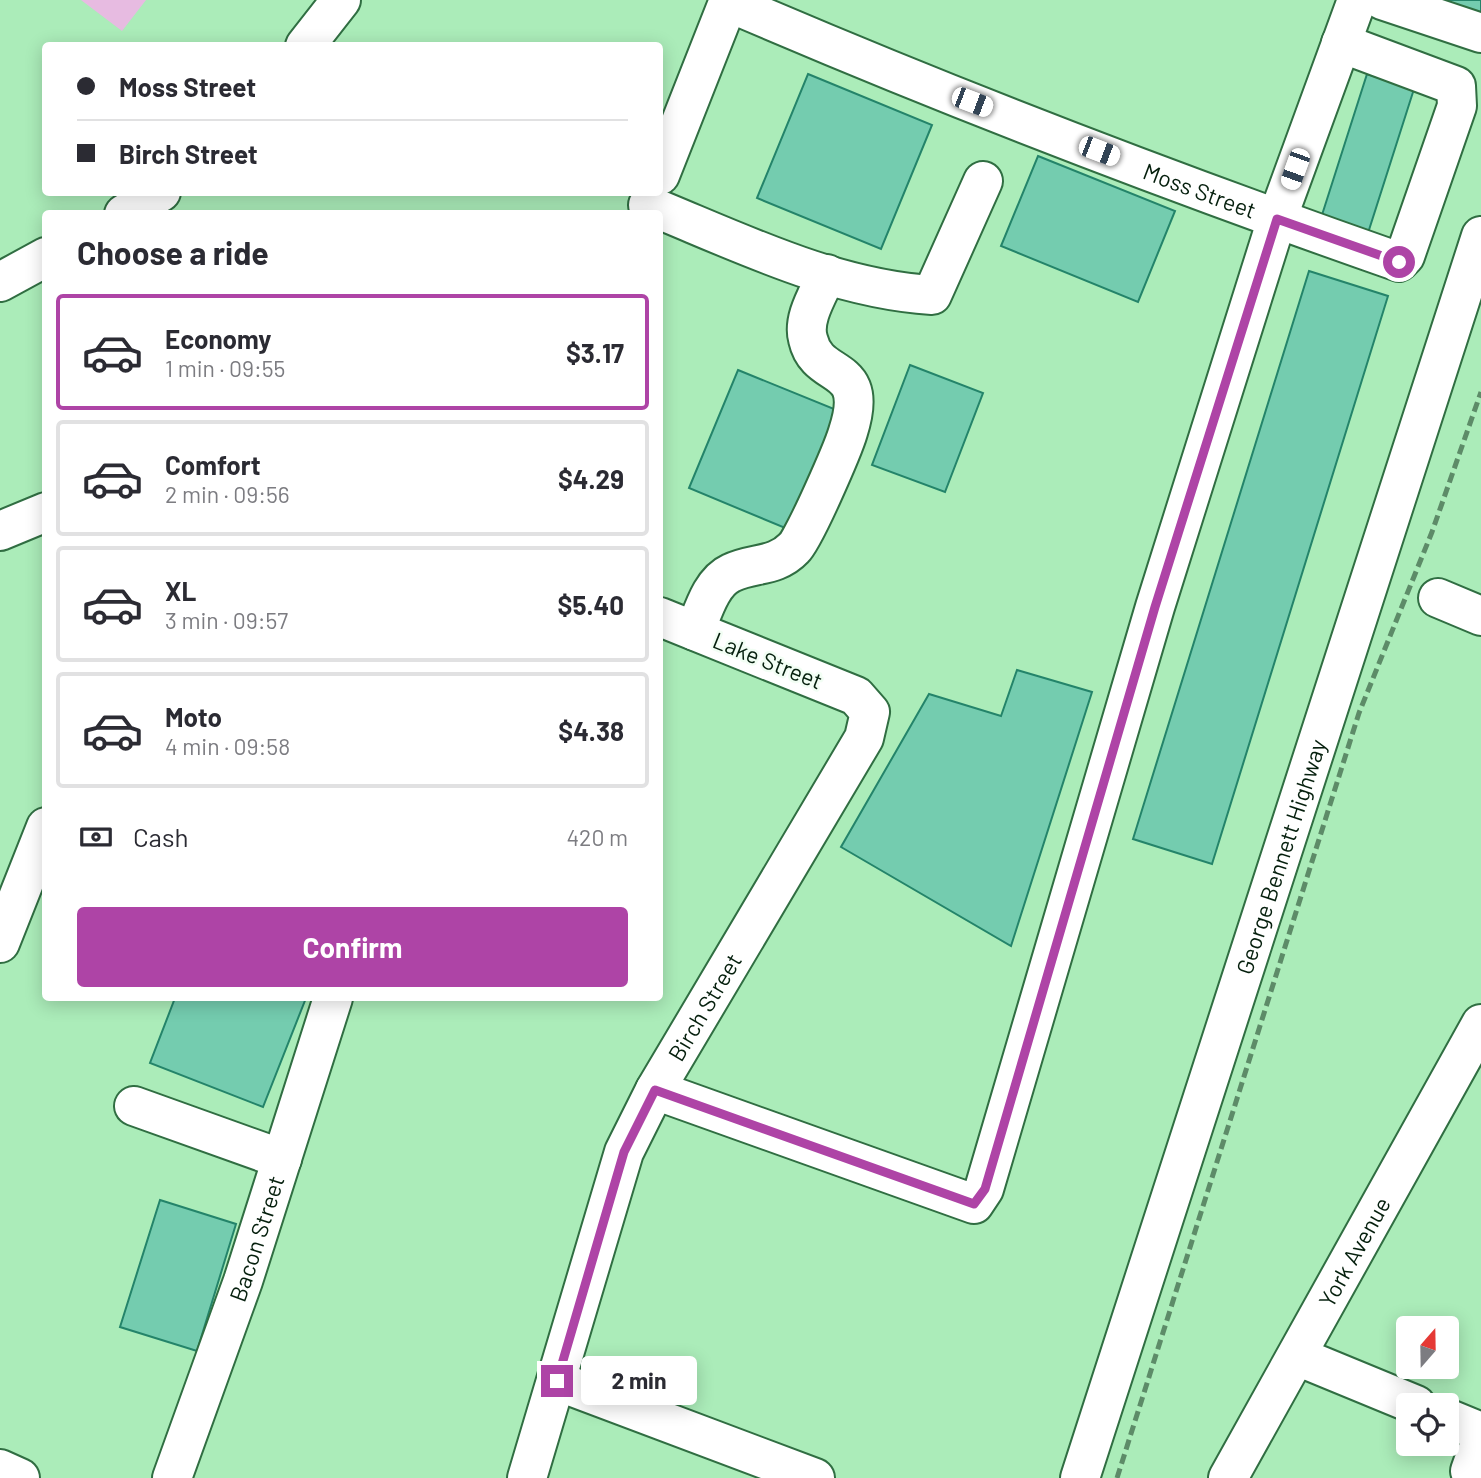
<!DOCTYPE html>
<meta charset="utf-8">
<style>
:root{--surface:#fff;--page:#f2f2f3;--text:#2b2b33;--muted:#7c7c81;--line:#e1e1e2;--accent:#ae44a6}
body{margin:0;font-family:Barlow,sans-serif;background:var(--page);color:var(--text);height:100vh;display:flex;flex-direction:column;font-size:26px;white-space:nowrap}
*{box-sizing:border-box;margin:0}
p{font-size:23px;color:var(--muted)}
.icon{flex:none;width:38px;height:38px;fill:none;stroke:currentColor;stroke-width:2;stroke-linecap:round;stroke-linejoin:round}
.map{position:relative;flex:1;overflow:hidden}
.drawer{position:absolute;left:42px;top:210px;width:621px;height:791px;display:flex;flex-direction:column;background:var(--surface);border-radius:7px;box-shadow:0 4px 18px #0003}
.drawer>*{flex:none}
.hud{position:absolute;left:42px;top:42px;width:621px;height:154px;border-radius:7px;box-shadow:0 4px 18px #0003;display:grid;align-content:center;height:154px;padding:0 35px;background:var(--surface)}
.needle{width:46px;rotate:20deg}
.fabs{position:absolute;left:1396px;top:1316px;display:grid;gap:14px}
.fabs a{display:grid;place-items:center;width:63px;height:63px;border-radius:7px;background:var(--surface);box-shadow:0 4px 18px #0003;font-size:35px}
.end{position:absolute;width:32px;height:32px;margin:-16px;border:9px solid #ae44a6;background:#fff;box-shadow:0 0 0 4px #fff}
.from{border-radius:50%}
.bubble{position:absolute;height:49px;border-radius:7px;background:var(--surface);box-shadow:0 4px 18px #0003;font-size:23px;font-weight:700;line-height:49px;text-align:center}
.car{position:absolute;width:21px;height:42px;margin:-21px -10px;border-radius:9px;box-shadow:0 0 5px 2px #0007;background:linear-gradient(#fff 24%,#345 0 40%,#fff 0 76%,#345 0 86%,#fff 0)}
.hud b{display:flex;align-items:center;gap:24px;height:66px;font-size:26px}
.hud b+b{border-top:2px solid var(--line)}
.hud i{width:18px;height:18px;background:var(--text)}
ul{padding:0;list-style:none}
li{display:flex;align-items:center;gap:21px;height:116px;margin:0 14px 10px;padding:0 21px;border:4px solid var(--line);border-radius:7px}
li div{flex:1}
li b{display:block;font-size:26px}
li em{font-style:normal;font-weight:700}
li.active{border-color:var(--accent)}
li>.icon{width:63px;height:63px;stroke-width:1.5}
h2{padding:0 35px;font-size:32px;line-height:84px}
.pay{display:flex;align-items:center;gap:18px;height:77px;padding:0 35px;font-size:26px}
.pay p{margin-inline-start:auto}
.cta{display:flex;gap:14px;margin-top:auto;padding:14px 35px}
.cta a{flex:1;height:80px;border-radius:7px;background:var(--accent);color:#fff;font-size:28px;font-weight:700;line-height:80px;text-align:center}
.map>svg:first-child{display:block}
.green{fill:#e7bbe1}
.building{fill:#74ccaf;stroke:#24846a;stroke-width:2}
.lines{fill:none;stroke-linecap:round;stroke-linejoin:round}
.minor-casing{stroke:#306e42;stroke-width:42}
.major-casing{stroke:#306e42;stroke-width:42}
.minor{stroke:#fff;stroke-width:38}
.major{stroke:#fff;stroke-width:38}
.rail{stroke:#5d8b68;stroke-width:5;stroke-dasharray:10 5;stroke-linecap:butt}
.route{stroke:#ae44a6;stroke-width:9}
.labels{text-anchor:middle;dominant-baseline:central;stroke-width:5;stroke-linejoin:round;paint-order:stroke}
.street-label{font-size:23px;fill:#051f0d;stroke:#f2fef4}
</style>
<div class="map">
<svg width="1481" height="1478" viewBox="0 0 1481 1478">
<rect width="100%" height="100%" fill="#abecb9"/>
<polygon class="green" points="81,0 146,0 122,31"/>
<g class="building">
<polygon points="1428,0 1481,0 1481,17"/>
<polygon points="808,74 932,125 881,249 757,198"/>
<polygon points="1367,74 1414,89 1368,233 1321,218"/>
<polygon points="1038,156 1175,211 1138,302 1001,246"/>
<polygon points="1309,271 1388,296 1212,864 1133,839"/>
<polygon points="910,365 983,393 945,492 872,465"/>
<polygon points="738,370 839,411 790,530 689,488"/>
<polygon points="1017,670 1092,692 1011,946 841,847 929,694 1001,716"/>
<polygon points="175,998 306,998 263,1107 150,1063"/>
<polygon points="160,1200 236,1224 197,1351 120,1327"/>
</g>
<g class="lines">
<defs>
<g id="minor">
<polyline points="1382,0 1481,33"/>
<path id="s1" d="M 728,2 C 948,97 1173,183 1399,262 L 1405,256 L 1457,106 L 1456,86 L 1341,43"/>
<polyline points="305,46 341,0"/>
<polyline points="660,175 729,0"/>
<path d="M 648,205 C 739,242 833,289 932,295 L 983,181"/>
<polyline points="124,214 161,192"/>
<polyline points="0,282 46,257"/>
<polyline points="0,531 46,512"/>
<polyline points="1438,598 1481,616"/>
<path d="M 695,631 C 703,612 711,582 731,573 C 753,562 775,568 794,548 C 804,539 843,449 848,432 C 871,360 818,383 808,339 C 802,318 819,293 827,274"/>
<polyline points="0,943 46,827"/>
<polyline points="655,1090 974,1204 984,1189 1155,607 1277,219 1357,0"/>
<polyline points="134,1106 282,1159"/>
<polyline points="1297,1356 1416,1405"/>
<polyline points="557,1381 815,1478"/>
<polyline points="1447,1418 1481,1432"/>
<polyline points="0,1469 20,1478"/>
<polyline points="1470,1471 1481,1440"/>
<path id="s2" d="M 172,1478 L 243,1281 L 333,998"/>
<path id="s3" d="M 527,1478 L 624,1152 L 655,1090 L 864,738 L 870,712 L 856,696 L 660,617"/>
<path id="s4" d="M 1228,1478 L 1481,1024"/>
</g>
<g id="major">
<path id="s5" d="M 1080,1478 L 1481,236"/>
</g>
</defs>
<use href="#minor" class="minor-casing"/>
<use href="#major" class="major-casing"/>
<use href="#minor" class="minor"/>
<use href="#major" class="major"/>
<polyline class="rail" points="1117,1478 1359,713 1432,532 1481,392"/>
</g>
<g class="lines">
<polyline class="route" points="557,1381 624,1152 655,1090 974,1204 985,1189 1155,607 1277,219 1399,262"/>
</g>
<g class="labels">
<g class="street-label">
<text stroke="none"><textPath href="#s1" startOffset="508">Moss Street</textPath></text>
<text transform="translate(768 660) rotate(22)">Lake Street</text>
<text stroke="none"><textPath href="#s5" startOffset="653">George Bennett Highway</textPath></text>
<text stroke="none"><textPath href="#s3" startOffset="506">Birch Street</textPath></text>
<text stroke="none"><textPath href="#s2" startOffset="254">Bacon Street</textPath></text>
<text stroke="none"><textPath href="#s4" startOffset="259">York Avenue</textPath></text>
</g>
</g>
</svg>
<div class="fabs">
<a><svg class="needle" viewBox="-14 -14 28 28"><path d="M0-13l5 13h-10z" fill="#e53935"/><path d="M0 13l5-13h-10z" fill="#7c7c81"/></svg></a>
<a><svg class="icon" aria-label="locate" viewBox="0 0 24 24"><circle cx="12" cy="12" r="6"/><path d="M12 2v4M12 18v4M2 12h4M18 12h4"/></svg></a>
</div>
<i class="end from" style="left:1399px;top:262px"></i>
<i class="end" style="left:557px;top:1381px"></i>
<div class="bubble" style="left:581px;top:1356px;width:116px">2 min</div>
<i class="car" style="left:972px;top:102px;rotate:111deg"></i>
<i class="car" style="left:1099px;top:151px;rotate:111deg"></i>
<i class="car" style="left:1295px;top:169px;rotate:200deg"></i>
<div class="hud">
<b><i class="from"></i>Moss Street</b>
<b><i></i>Birch Street</b>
</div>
<section class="drawer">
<h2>Choose a ride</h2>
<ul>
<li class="active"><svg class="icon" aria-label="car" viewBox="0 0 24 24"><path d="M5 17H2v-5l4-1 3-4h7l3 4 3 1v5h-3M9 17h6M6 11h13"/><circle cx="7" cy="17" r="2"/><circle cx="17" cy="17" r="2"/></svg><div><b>Economy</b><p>1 min · 09:55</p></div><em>$3.17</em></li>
<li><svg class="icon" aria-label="car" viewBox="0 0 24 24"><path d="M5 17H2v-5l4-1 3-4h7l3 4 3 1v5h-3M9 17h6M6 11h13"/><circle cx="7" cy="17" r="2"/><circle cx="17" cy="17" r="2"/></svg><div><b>Comfort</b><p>2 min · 09:56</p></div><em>$4.29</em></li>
<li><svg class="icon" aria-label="car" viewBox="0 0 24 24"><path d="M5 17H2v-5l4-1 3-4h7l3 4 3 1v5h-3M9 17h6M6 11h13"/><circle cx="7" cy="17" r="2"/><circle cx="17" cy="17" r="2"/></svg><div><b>XL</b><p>3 min · 09:57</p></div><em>$5.40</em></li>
<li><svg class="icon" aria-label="car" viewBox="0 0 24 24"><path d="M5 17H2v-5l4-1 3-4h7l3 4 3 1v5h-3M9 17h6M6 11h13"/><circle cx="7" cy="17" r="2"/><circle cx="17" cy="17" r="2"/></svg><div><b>Moto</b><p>4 min · 09:58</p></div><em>$4.38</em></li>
</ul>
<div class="pay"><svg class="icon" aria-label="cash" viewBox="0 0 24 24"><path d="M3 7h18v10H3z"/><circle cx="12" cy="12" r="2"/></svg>Cash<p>420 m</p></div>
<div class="cta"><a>Confirm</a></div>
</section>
</div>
